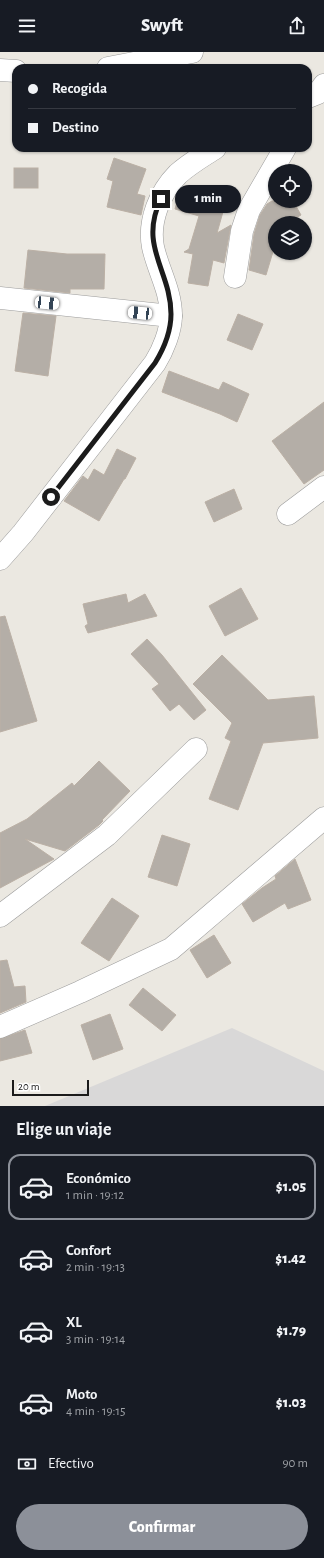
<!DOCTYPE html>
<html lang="es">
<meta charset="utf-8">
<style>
:root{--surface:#171b24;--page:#20242c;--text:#f1f3f6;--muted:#9ea1a6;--line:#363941;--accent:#8c9099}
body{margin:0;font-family:"Alegreya Sans",sans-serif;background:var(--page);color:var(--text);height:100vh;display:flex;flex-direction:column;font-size:15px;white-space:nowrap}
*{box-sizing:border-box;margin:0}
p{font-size:13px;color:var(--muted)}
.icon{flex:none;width:22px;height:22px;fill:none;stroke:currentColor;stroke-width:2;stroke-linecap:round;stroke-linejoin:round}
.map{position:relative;height:1054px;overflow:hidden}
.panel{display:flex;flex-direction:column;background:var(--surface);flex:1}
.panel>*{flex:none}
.top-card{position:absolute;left:12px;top:12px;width:300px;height:88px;border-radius:12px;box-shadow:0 1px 3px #0004;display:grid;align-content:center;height:88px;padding:0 16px;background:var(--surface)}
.tools{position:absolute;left:268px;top:112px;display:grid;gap:8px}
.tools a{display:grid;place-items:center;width:44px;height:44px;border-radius:50%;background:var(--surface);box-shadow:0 1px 3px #0004;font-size:20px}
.scale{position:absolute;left:12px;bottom:10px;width:77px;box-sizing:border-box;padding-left:4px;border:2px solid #1b1b1b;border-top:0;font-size:11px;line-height:14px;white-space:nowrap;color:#1b1b1b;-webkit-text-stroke:3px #fff;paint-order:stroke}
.end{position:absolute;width:18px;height:18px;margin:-9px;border:5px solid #1b1b1b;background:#fff;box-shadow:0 0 0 2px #fff}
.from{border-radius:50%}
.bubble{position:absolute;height:28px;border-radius:14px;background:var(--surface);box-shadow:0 1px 3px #0004;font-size:13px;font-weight:800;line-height:28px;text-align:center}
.car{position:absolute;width:12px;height:24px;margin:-12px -6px;border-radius:5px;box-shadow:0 0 3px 1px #0007;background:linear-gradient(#fff 24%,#345 0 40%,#fff 0 76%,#345 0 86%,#fff 0)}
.top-card b{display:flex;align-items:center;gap:14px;height:38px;font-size:15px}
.top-card b+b{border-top:1px solid var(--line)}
.top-card i{width:10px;height:10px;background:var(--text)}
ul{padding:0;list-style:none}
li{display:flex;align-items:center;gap:12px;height:66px;margin:0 8px 6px;padding:0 8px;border:2px solid transparent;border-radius:12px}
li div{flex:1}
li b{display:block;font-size:15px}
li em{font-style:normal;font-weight:800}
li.selected{border-color:var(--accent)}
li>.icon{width:36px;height:36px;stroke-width:1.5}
h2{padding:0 16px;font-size:18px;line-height:48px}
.pay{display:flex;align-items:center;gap:10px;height:44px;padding:0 16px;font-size:15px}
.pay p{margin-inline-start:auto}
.primary-button{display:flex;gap:8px;margin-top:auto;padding:8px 16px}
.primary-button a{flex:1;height:46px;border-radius:24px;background:var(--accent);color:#fff;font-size:16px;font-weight:800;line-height:46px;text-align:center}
header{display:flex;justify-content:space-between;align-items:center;height:52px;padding:0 16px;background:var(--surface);font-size:18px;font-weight:800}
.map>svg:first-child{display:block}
.residential{fill:#d9d8d8}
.building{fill:#b4aea7;stroke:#bbb0a5}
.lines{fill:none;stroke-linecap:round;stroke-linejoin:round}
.minor-casing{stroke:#9c9c9c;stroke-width:23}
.minor{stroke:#fff;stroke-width:22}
.route{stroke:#1b1b1b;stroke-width:5}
</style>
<header><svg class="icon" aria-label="menu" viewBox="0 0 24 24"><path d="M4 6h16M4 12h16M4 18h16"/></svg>Swyft<svg class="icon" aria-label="share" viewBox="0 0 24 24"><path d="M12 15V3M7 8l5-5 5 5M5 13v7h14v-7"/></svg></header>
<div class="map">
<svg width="324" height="1054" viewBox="0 0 324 1054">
<rect width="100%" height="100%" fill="#ebe8e1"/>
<polygon class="residential" points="232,976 324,1019 324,1054 45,1054"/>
<g class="building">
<polygon points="114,106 146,117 137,142 145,144 141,163 107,155 113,129 107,127"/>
<rect x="14" y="116" width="24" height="20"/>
<polygon points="182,136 226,149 217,181 231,173 224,211 213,208 208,234 188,231 193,202 184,200 189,197 199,164 175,157 180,139"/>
<polygon points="272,149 293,149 301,163 287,171 275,171 275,193 266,223 249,218 254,182 260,163 267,152"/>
<polygon points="28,198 67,202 105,202 104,237 70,237 70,241 24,236"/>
<polygon points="23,261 56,264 48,324 15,319"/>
<polygon points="238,262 263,272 252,298 227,288"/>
<polygon points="169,319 219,338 223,330 249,342 237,370 220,362 162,340"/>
<polygon points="324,350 324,418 304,432 272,389"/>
<polygon points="117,397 136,406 125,427 124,427 99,469 64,449 83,424 88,428 94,417 104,423"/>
<polygon points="234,437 242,457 214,470 205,450"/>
<polygon points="241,536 258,567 225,584 209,554"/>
<polygon points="126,542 128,551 145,542 157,564 88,581 85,574 88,572 83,552"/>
<polygon points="5,564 37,669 0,680 0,565"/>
<polygon points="147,587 162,603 206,658 194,668 179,652 170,659 152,637 159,632 131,602"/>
<polygon points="222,603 268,648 314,644 318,686 263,691 238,758 209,747 231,689 225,686 232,671 193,632"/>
<polygon points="99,709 130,739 102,768 103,769 99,773 65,799 25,787 54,807 0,836 0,781 27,767 72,731 74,734"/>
<polygon points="162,783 190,792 177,834 148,825"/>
<polygon points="295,807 311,848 288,857 285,851 253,870 242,852 262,836 276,827 275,824"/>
<polygon points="112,846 139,864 109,909 81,891"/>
<polygon points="214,883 231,911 207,926 190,898"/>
<polygon points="7,908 14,935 25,934 26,950 0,961 0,909"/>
<polygon points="143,936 176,963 162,979 129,953"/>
<polygon points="110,962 123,997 93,1008 81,973"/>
<polygon points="25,978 32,1001 0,1009 0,987"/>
</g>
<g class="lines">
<defs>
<g id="minor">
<polyline points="108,16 192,0"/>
<polyline points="0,18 16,19"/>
<polyline points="308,45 318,41 324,33"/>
<polyline points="235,225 242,179 249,158 285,96"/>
<polyline points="0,246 171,264"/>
<polyline points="288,462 324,435"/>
<path d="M 0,507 L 23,481 L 155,311 C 163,298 171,279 171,263 C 171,239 158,218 153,195 C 148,169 160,140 178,122 C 189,112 203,104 215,96"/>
<polyline points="0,864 107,783 196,697"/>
<polyline points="0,975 80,940 171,897 324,766"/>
</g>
</defs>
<use href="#minor" class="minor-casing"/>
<use href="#minor" class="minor"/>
</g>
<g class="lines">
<path class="route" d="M 51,445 L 155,311 C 163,298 171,279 171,262 C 171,219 138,194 161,147"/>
</g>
</svg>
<div class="tools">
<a><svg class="icon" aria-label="locate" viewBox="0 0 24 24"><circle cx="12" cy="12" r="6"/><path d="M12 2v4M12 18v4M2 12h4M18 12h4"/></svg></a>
<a><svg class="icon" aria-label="layers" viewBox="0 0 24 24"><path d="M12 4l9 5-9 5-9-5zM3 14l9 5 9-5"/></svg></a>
</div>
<div class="scale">20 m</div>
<i class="end from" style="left:51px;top:445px"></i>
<i class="end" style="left:161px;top:147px"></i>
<div class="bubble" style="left:175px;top:133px;width:66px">1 min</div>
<i class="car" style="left:47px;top:251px;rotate:96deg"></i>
<i class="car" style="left:140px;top:261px;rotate:276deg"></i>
<div class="top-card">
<b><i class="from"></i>Recogida</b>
<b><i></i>Destino</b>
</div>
</div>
<section class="panel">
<h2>Elige un viaje</h2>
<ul>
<li class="selected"><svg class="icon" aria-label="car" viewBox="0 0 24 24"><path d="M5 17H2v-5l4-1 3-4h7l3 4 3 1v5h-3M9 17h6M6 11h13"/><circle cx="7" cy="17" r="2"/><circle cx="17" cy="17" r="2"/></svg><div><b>Económico</b><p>1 min · 19:12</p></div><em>$1.05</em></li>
<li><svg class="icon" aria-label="car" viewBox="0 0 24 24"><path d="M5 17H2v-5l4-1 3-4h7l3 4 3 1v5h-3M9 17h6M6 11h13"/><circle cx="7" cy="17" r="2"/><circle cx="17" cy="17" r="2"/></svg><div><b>Confort</b><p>2 min · 19:13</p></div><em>$1.42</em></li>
<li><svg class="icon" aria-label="car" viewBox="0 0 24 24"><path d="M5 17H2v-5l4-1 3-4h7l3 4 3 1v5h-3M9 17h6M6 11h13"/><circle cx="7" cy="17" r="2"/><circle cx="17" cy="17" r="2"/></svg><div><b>XL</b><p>3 min · 19:14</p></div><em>$1.79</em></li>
<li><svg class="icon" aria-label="car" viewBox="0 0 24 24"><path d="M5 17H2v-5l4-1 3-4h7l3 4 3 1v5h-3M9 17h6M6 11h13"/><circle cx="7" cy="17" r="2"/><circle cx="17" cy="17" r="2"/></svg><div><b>Moto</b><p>4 min · 19:15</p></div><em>$1.03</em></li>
</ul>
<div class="pay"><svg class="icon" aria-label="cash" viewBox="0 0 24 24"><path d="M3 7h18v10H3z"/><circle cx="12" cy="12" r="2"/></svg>Efectivo<p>90 m</p></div>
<div class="primary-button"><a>Confirmar</a></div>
</section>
